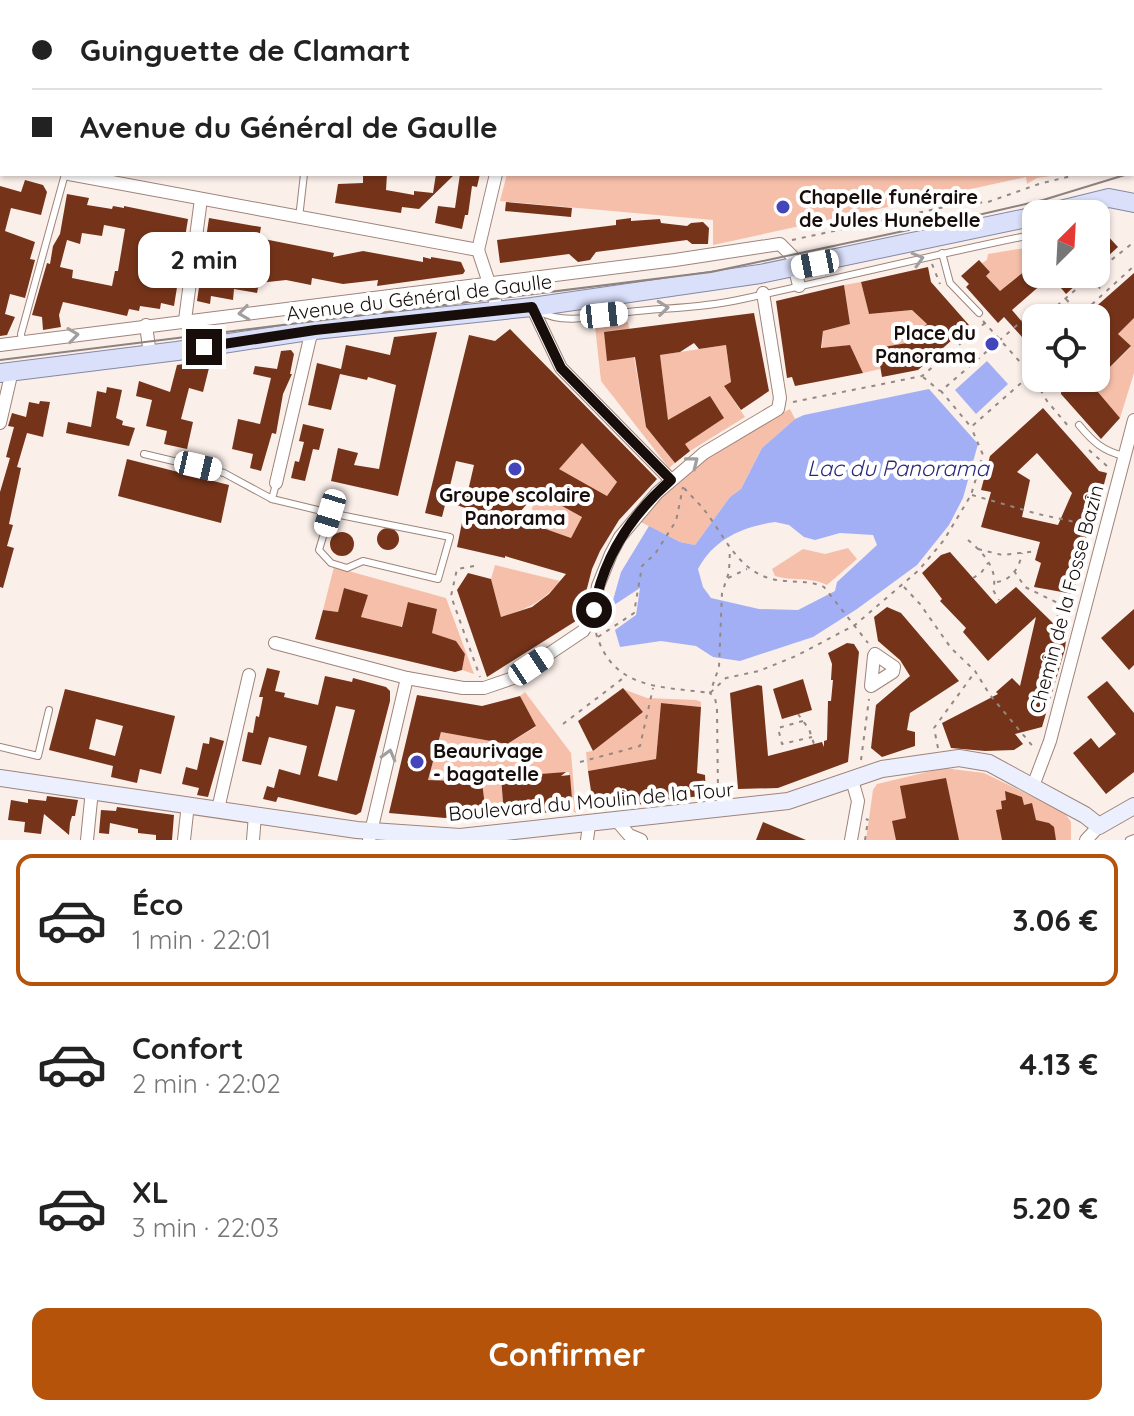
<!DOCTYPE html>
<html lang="fr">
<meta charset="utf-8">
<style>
:root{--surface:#fff;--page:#f2f2f2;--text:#222;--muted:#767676;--line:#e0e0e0;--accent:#b45309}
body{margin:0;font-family:Quicksand,sans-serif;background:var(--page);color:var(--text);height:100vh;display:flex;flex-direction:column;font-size:30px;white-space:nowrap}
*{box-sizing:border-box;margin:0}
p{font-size:26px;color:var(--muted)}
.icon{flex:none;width:44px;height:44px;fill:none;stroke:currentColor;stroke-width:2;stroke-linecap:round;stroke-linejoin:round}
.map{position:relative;height:840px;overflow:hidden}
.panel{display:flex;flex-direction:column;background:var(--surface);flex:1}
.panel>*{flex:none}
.banner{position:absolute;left:0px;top:0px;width:1134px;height:176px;box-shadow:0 2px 6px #0004;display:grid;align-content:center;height:176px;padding:0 32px;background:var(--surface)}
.needle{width:52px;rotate:24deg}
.fabs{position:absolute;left:1022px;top:200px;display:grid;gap:16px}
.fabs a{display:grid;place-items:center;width:88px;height:88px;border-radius:16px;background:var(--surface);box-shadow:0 2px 6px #0004;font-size:40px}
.end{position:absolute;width:36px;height:36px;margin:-18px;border:10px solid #170d0a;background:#fff;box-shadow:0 0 0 4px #fff}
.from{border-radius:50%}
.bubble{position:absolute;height:56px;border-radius:16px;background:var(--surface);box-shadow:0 2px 6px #0004;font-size:26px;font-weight:700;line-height:56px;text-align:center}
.car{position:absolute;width:24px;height:48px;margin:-24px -12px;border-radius:10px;box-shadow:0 0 6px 2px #0007;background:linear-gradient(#fff 24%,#345 0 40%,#fff 0 76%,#345 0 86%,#fff 0)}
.banner b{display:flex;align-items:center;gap:28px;height:76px;font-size:30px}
.banner b+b{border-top:2px solid var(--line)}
.banner i{width:20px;height:20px;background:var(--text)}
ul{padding:14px 0 0;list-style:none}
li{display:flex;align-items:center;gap:24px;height:132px;margin:0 16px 12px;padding:0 16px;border:4px solid transparent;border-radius:16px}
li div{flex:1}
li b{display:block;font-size:30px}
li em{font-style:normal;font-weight:700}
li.selected{border-color:var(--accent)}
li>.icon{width:72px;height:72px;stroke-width:1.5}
.cta{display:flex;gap:16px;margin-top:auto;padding:16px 32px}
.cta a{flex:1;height:92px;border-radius:16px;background:var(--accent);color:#fff;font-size:32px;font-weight:700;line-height:92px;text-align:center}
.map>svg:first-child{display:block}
.green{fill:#f6bfaa}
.water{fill:#a3aff4;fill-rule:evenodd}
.building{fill:#75341a;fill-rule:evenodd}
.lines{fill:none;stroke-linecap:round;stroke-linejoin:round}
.lane-casing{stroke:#9f847a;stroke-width:8}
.street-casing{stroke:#9f847a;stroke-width:14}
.secondary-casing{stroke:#9f847a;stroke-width:18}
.primary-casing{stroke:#8688a4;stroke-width:20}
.path{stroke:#938884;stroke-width:2;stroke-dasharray:4 6;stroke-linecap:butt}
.lane{stroke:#fff;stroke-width:6}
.street{stroke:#fff;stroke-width:12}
.secondary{stroke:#eceffd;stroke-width:16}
.primary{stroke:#dadffa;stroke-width:18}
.tram{stroke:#8d827e;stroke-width:2}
.oneway{stroke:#a29e9d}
.route{stroke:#170d0a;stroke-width:10}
.poi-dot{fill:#4445ba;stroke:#fff;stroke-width:3}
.labels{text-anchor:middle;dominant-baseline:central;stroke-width:8;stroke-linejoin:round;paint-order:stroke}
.poi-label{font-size:20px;font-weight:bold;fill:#170d0a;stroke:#fff;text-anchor:start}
.street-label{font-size:20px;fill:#170d0a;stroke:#fff}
.water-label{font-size:22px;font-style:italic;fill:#292a78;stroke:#fff}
</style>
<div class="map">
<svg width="1134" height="840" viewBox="0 0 1134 840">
<rect width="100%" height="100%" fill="#fbefea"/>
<g class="green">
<polygon points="535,0 1024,0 1024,2 536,2"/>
<polygon points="507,174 1065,174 1037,178 1027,184 1026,177 713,245 713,220 500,201"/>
<polygon points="1031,247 1033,264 1000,291 986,276 990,272 982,263 987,260 988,254"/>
<polygon points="861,282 869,314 912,310 927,324 907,343 877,348 880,369 863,373 850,345 822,348 823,331 850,324 844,285"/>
<polygon points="1134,318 1134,373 1120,418 1092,385 1131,347 1118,334"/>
<polygon points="628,322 646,427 675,463 669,468 601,381 595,326"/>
<polygon points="726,345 731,382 724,386 745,417 690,451 668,422 660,355"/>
<polygon points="790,409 795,419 762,448 741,489 730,497 695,545 680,542 637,520 689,469 754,427"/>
<polygon points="582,443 617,482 607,496 566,473 582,517 571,538 529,523 535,495"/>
<path d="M 848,548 L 857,559 L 827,585 C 808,576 795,582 775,576 L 772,569 L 803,549 L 825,554 Z"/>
<path d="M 495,565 L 560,581 C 543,602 527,609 501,617 L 491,579 Z"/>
<polygon points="334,567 446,598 474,674 462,670 465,654 456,641 432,633 437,609 409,602 401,627 361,617 368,595 344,588 338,612 323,610"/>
<polygon points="623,689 647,698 696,700 701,702 701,707 661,703 656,759 588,771 586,752 593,751 643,712"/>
<polygon points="525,692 571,753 576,813 573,811 569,772 501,777 504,815 486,814 482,782 428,780 441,732 507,744 536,727 520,696"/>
<polygon points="944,768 984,773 1064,812 1071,822 1071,840 866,840 873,790 877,784"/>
</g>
<g class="water">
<polygon points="987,361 1008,384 976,414 955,390"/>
<path d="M 929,389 L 978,444 L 963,498 L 949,525 L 917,565 L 857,609 L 813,637 L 740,661 L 713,657 L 696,646 L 661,641 L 620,647 L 615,630 L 636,615 L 640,588 L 611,607 L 621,572 L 649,526 L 680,542 L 695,545 L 730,497 L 741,489 L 762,448 L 795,419 L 804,415 ZM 775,522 L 789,525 L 804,537 L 815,540 L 840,533 L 873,535 L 877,545 L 837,582 L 835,591 L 798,610 L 759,609 L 711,598 L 703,587 L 698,569 C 714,539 742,527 775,522 Z"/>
</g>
<g class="building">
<polygon points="363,174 387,174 386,190 414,195 414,191 433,193 436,174 455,174 419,209 402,207 401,213 335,203 338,184 363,183"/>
<polygon points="460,174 480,174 477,187 472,186 468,215 465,215 462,229 435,223 438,206 455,208"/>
<polygon points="25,180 43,185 47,192 41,215 11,208 5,231 35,242 30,259 35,260 25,298 10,294 5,314 15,317 7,335 0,336 0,186 21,192"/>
<path d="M 67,194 L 89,198 L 87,205 L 112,209 L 113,206 L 124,208 L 124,206 L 188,219 L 174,306 L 161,303 L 160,309 L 140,306 L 139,311 L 129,309 L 127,316 L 63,302 L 59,315 L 61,327 L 43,330 L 42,317 L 32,315 L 47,263 L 50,264 L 53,246 L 60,234 ZM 104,225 L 125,229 L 118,271 L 115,271 L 112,286 L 72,278 L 73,270 L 60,267 L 67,240 L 80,244 L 82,233 L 102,236 ZM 146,237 L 170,241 L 164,281 L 139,277 Z"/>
<polygon points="506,202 572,208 571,217 505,211"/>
<polygon points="209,218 261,227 259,238 334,253 333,257 363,251 423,262 423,257 431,259 431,257 461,262 465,271 463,274 377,286 378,280 343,284 312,278 311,285 286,280 259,283 257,293 234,289 233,300 211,296 210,304 197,301"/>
<polygon points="631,218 631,221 660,219 661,223 687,226 691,223 703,222 709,228 708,244 692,244 687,240 596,252 590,260 578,262 569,254 500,263 497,240 616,225 616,220"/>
<polygon points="1105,233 1118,247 1096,267 1096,241"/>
<polygon points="979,260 990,272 986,276 1000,291 1036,262 1036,274 1088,274 1066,294 1051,276 1012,310 1029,330 1022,337 1004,317 998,323 966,287 969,284 961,276"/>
<polygon points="928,267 931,282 969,325 918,370 882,377 877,348 907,343 927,324 912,310 869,314 861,282"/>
<polygon points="1134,273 1134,318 1118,334 1131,346 1092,385 1120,418 1101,439 1061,394 1062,378 1096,378 1096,338 1102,333 1096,327 1096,318 1083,318"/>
<polygon points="844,285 850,324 823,331 821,348 850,345 863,373 795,386 792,377 787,378 776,301"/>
<polygon points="754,313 769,391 741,410 724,386 731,382 726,345 699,349 694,343 680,352 660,355 668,420 710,396 724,418 685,444 690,451 675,463 646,427 635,357 607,361 604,332"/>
<path d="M 510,329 L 657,479 L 619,520 L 600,551 L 592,569 L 579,619 L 487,677 L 457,590 L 468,573 L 491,579 L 501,617 L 532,607 L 549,594 L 566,574 L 505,556 L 505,558 L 457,547 L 465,508 L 446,501 L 442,517 L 425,513 L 469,335 L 495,341 ZM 582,443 L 617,482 L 607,496 L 559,469 ZM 456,461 L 474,465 L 468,491 L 450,486 ZM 537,492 L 582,517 L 571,538 L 515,518 Z"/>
<polygon points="437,332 398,496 331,481 338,448 358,453 354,465 379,469 396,385 368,377 367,380 340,374 331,410 308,405 317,363 341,369 346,345 390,355 394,337"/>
<polygon points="291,350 294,354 290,374 292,374 283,394 276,434 272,433 261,471 250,468 253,454 232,449 238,419 260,424 271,378 253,374 255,366 277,369 281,351"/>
<polygon points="211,360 203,392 189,388 181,419 193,422 187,449 164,444 167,431 146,426 152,400 136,396 139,381 170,392 177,365"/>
<polygon points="107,387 122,390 116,418 123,421 122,425 135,428 129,446 66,433 68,422 91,427 97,391 106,393"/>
<polygon points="40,401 50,402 43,437 27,433 17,467 21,468 9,524 13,525 7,546 14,548 3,588 0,587 0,492 10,458 6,457 14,427 8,426 12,413 26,417 29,402 39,404"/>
<path d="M 1043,408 L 1099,471 L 1107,473 L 1095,518 L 1091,517 L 1073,594 L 1034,587 L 1041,563 L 1035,560 L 1040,542 L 981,527 L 991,492 L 981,490 L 990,456 ZM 1037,453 L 1072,493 L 1058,525 L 1022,517 L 1030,480 L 1017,472 Z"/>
<polygon points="303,424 324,429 319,450 313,449 305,481 291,478 295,461 299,462 304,442 299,441"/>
<polygon points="127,459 229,485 221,523 118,496"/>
<circle cx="388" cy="539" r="11"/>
<circle cx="342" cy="544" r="12"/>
<polygon points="950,552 996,604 1016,587 1054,624 1057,615 1068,620 1065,649 1042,727 1015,734 1023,744 1014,750 985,751 951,748 942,723 998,694 996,692 1012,678 1020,686 1036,617 988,661 963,632 966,628 940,601 942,599 922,573 941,555"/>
<polygon points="344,588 368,595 361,617 402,627 408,602 437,609 432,633 456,641 465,654 462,670 455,672 315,639 323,610 338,612"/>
<polygon points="887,607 901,613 959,681 910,713 907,730 915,732 915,746 882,757 871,748 876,705 910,676 900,660 878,641 874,617"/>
<polygon points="1134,609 1134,665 1129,670 1101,638"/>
<polygon points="847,643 854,644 859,652 848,762 778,788 738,789 730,693 758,685 762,686 768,756 822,742 824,747 824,741 827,740 828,701 831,701 833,680 831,680 832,664 828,653"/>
<path d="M 267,668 L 280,671 L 275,691 L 285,693 L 284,697 L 318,705 L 325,676 L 352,682 L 353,678 L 386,687 L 390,691 L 390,701 L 361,812 L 356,815 L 278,797 L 276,802 L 263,799 L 267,786 L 274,788 L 279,769 L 300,775 L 307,746 L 269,737 L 261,765 L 242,761 L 248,732 L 253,733 L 256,716 L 259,717 L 263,697 L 259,697 ZM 336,706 L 355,710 L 337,781 L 318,776 Z"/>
<polygon points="803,679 812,710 782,719 773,689"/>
<polygon points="1107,681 1134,713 1134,772 1106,794 1073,753 1091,738 1099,748 1116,734 1087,697"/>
<polygon points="623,688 643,712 593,751 578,721"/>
<path d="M 65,689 L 175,716 L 161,774 L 140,769 L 137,783 L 111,777 L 113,766 L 49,750 ZM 96,719 L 123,726 L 115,756 L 89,749 Z"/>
<polygon points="417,695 482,706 520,696 536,726 507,744 441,732 428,780 482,782 486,814 445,818 389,813"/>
<polygon points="661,703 701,707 697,773 705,775 706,795 594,811 588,771 656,759"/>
<polygon points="210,737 224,741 208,797 197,795 199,788 182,784 186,767 197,770 203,743 209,744"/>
<polygon points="566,772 561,776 570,775 573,811 504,815 501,777"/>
<polygon points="946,778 959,840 896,840 892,821 906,818 900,786"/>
<polygon points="1005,791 1022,797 1024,805 1032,803 1036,820 1049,823 1054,827 1056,840 1002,840 996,810 1002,809 1001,801 1006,800"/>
<polygon points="47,796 78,800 75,816 72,816 70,823 69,835 44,814 41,834 24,832 25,822 8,820 11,800 28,803 28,799 46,801"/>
<polygon points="117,807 174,815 172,840 156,840 156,835 138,833 138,829 110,823 109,834 99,833 101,810 116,811"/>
<polygon points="763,822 806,840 756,840"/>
</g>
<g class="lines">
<defs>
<g id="lane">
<polyline points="299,218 304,174"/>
<polyline points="942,253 950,283 979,313"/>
<path d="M 539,311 C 563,326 601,315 628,312 C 664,308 702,308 738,300 C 837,279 936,254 1036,234"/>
<polyline points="22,343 21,334 65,174"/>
<path d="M 1079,425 C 1093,442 1103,451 1124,456"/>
<polyline points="144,454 224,473 272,499"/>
<polyline points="276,484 272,499 330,513 319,550 331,563 347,568 363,561 438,579 450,537 330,513"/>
<polyline points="0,747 38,756 49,710"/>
<polyline points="1129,840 1134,838"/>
</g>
<g id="street">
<polyline points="526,0 526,2"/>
<polyline points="233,2 235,0"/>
<polyline points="0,161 2,161"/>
<polyline points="69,174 478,250 498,310"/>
<polyline points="478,250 496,174"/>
<polyline points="532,307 561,368 671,480"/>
<polyline points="185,320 201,199"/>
<polyline points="146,325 150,355"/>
<polyline points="0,345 675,260 780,244 792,256 799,286"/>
<polyline points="0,423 12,371"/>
<polyline points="276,483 310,338 315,330"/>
<polyline points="275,643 407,678 463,688 484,688 513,678 583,631 593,616 598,586 611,554 620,537 657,493 704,453 778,409 780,398 763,293"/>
<polyline points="874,656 871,686 893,672 894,667 875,654"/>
<polyline points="1033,786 1050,741 1134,420"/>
<polyline points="218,809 249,675"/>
<polyline points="617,821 629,835 641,840"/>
<polyline points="87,840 92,790"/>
<polyline points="184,840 188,804"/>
<polyline points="253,840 255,815"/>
<polyline points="369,840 407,678"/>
<polyline points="587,840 589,825"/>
<polyline points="851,840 858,801 852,780"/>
<polyline points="1086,840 1099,826"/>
</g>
<g id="secondary">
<polyline points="387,2 389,0"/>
<polyline points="0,123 2,123"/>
<polyline points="0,136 2,135"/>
<polyline points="0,778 357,830 460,837 788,801 882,769 959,758 989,763 1085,815 1099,826 1134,806"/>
</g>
<g id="primary">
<polyline points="1044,214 1109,198 1134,203"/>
<polyline points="0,373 177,351 315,330 532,307 760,274 1036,216"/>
</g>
</defs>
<use href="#lane" class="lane-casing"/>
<use href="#street" class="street-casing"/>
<use href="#secondary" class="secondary-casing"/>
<use href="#primary" class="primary-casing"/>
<g class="path">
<polyline points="74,0 75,2"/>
<polyline points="143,2 145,0"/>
<polyline points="1132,75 1134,73"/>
<polyline points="1132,157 1134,157"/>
<polyline points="792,240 954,205 988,202 1039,184 1079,174"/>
<polyline points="932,264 940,284"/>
<polyline points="1096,272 1134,242"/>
<polyline points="1091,278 1104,293"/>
<polyline points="1066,299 1080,315"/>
<polyline points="1077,318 1134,266"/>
<polyline points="983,321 1031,374 1047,401 1069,427"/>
<polyline points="1036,370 971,427 941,391 1023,320 1045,316 1094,274"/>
<polyline points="923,377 940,391"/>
<polyline points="793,402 922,376 985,323"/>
<polyline points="1089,450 1108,467"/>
<path d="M 684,488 C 691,496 699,503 705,511 C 723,534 735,564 763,576 C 783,585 806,578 824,587 L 868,643"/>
<polyline points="972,495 1038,514 1094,526"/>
<path d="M 968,540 C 983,552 999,570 993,590 L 999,600"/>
<polyline points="978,549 1002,555 1038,551"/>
<polyline points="474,566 457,569 451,596 480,677"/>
<polyline points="1014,571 1025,587 1070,609"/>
<polyline points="728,578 747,569"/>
<polyline points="973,578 981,573 988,563"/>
<path d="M 997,582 C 1012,580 1020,566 1022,553"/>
<polyline points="904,587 920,604 951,648 975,671 990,695 1035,749"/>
<path d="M 596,633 C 613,691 662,686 710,693 L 726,678 L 759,671 L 796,656 L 855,625 L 919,570 L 944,540 L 971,495 L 983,455 L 971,427"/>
<polyline points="598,637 634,613 642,566 655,554 676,521 683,487"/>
<polyline points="798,714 809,729 814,744"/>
<polyline points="803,721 778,728 782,744 812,737"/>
<polyline points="563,724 626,676"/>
<polyline points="938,748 934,728 975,672"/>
<polyline points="861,760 869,699"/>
<polyline points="580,762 640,746 653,688"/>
<polyline points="718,793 717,709 715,698 710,693 719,667 722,593 729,572 730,549"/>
<polyline points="865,840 868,820 866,819"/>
</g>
<use href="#lane" class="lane"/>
<use href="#street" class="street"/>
<use href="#secondary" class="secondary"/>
<use href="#primary" class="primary"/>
<polyline class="tram" points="0,360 711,272 965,218 1043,200 1128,174"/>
</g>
<defs><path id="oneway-chevron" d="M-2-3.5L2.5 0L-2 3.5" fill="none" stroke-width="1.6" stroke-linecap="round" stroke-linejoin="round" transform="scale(2)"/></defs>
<g class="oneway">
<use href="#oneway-chevron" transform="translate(918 259) rotate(-16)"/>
<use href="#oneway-chevron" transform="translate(663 308) rotate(-6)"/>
<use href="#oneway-chevron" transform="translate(244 313) rotate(173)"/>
<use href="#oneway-chevron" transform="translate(73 335) rotate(-8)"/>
<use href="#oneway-chevron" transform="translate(693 462) rotate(-38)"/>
<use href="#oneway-chevron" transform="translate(389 755) rotate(-75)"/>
</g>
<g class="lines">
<path class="route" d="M 204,347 L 315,330 L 532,307 L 561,368 L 671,480 C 631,515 603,557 594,610"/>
</g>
<g class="poi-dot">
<circle cx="783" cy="207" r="8"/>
<circle cx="992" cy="344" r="8"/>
<circle cx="515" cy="469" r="8"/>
<circle cx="417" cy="762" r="8"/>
</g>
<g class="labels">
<g class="poi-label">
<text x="799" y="196">Chapelle funéraire<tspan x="799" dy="23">de Jules Hunebelle</tspan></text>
<text x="976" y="332" text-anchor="end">Place du<tspan x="976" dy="23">Panorama</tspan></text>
<text x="515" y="494" text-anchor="middle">Groupe scolaire<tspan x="515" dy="23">Panorama</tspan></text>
<text x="433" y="750">Beaurivage<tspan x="433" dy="23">- bagatelle</tspan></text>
</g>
<g class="street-label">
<text transform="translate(419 297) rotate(-7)">Avenue du Général de Gaulle</text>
<text transform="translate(1066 599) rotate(-75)">Chemin de la Fosse Bazin</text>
<text transform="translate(591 801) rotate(-5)">Boulevard du Moulin de la Tour</text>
</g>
<g class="water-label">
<text x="898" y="468">Lac du Panorama</text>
</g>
</g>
</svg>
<div class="fabs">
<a><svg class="needle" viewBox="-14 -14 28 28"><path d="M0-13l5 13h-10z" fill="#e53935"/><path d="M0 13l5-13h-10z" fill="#767676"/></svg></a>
<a><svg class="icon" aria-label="locate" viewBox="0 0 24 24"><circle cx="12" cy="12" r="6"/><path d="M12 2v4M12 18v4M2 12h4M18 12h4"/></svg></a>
</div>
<i class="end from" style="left:594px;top:610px"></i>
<i class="end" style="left:204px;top:347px"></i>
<div class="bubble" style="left:138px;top:232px;width:132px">2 min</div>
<i class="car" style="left:815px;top:264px;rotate:259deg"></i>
<i class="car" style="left:604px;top:315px;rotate:84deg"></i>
<i class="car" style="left:198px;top:466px;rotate:103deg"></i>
<i class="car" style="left:330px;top:513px;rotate:197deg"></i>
<i class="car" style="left:531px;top:666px;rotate:56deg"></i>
<div class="banner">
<b><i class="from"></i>Guinguette de Clamart</b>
<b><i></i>Avenue du Général de Gaulle</b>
</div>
</div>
<section class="panel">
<ul>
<li class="selected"><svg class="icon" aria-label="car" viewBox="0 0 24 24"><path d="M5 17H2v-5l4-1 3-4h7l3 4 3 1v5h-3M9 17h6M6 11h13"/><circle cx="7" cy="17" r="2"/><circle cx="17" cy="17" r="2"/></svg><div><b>Éco</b><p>1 min · 22:01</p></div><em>3.06 €</em></li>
<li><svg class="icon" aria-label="car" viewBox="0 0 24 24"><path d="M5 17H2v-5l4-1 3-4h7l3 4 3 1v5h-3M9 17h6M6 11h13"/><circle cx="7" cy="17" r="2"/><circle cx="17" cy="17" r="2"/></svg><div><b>Confort</b><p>2 min · 22:02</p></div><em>4.13 €</em></li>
<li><svg class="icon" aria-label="car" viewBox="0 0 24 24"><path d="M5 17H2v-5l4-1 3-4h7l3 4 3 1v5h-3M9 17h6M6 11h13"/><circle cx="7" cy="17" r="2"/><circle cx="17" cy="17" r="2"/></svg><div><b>XL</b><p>3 min · 22:03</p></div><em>5.20 €</em></li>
</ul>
<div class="cta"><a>Confirmer</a></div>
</section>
